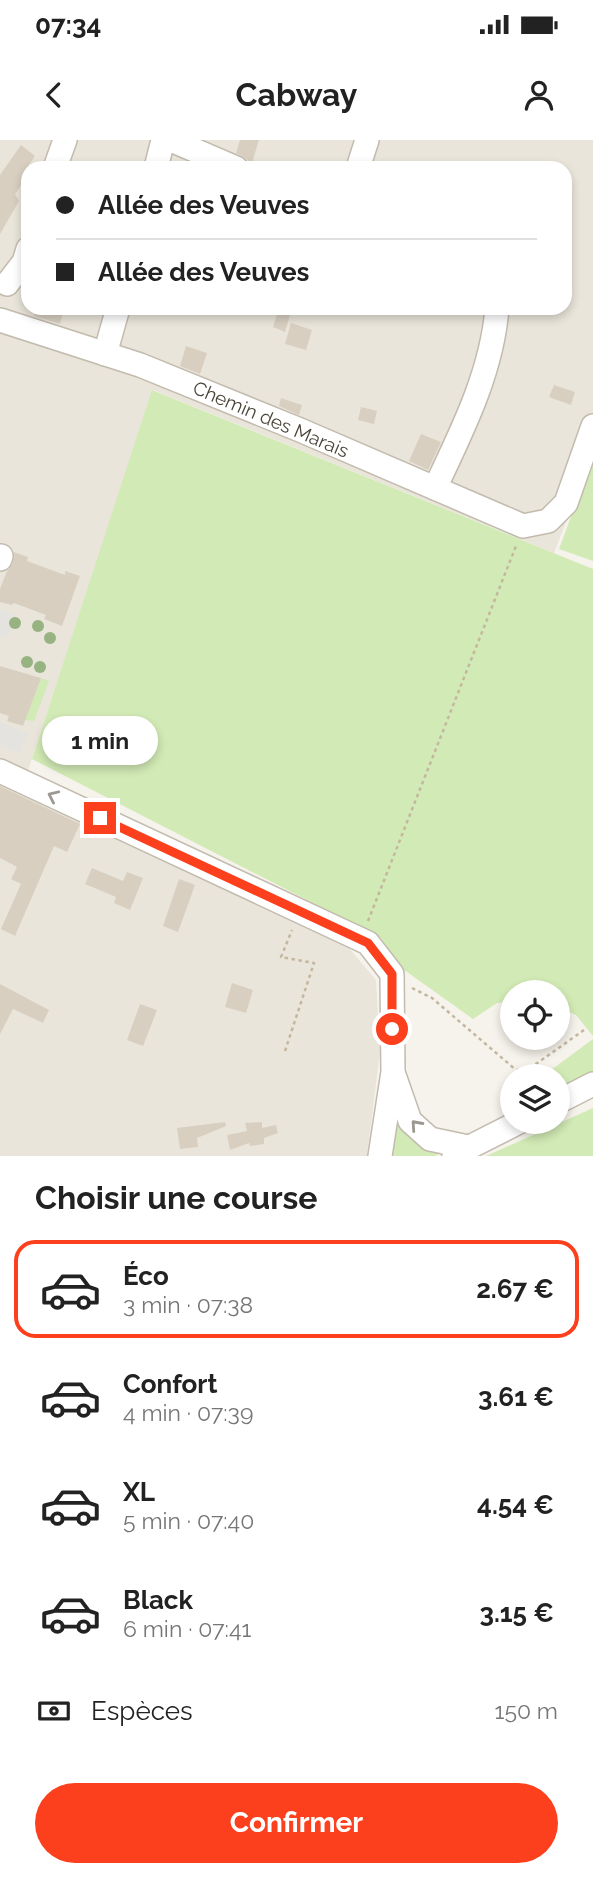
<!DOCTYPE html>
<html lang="fr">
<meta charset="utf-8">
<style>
:root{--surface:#fff;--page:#f6f6f6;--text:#222;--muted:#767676;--line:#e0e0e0;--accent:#fc3f1d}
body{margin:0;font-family:Raleway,sans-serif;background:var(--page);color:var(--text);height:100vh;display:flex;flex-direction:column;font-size:26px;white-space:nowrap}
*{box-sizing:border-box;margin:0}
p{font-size:23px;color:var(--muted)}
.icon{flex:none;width:38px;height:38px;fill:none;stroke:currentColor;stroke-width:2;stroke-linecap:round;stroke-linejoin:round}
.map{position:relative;height:1016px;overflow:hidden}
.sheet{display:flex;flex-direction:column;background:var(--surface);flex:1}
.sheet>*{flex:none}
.banner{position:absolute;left:21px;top:21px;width:551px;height:154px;border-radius:21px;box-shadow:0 4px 10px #0003;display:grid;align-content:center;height:154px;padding:0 35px;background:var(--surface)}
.tools{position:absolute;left:500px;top:840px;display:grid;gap:14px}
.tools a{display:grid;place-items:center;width:70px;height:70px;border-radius:50%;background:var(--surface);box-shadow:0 4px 10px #0003;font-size:35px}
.end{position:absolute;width:32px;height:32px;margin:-16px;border:9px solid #fc3f1d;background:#fff;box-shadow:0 0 0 4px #fff}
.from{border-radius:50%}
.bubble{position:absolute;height:49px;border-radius:24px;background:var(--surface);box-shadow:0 4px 10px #0003;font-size:23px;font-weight:700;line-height:49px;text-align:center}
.banner b{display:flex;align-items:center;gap:24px;height:66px;font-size:26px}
.banner b+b{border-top:2px solid var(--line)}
.banner i{width:18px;height:18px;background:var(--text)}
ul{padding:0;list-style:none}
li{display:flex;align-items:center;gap:21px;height:98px;margin:0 14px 10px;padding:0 21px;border:4px solid transparent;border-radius:21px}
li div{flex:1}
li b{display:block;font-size:26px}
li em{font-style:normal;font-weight:700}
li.active{border-color:var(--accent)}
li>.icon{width:63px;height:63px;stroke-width:1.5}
h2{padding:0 35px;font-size:32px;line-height:84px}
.pay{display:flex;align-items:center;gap:18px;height:77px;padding:0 35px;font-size:26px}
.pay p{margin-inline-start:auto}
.cta{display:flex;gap:14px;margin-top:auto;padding:14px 35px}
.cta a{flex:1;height:80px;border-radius:42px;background:var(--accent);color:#fff;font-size:28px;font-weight:700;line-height:80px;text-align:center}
.status{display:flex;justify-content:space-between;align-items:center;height:49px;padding:0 35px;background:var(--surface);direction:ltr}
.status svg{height:19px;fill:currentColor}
header{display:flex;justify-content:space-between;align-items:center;height:91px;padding:0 35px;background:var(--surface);font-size:32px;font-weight:700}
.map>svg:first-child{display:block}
.residential{fill:#eae5da;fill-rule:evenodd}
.green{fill:#d2eab5}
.parking{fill:#e5e3e0}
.building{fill:#d8cfc1}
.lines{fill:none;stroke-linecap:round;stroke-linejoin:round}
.minor-casing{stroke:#c2bbae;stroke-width:26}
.path{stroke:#c4b79f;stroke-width:2.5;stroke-dasharray:3.5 3.5;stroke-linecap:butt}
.minor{stroke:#fff;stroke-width:23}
.tree{fill:#97b381}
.oneway{stroke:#9c9892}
.route{stroke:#fc3f1d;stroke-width:9}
.labels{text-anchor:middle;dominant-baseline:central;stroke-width:6;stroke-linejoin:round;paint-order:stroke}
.street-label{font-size:19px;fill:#4b4439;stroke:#fff}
</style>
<div class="status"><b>07:34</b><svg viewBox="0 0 49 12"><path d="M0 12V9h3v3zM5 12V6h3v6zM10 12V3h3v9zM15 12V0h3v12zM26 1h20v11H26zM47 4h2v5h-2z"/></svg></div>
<header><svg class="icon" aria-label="back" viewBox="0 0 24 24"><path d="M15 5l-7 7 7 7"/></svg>Cabway<svg class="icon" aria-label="person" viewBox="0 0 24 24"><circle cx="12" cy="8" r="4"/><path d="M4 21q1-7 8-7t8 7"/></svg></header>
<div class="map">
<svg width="593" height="1016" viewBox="0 0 593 1016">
<rect width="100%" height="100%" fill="#f6f3ec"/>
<path class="residential" d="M 0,0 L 593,0 L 593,313 L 554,413 L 153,250 L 28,631 L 348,807 L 376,840 L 380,911 L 367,1016 L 0,1016 ZM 28,28 L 565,28 L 565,168 L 28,168 Z"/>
<g class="green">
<polygon points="152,250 593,429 593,896 576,875 558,867 558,852 513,852 513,862 497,863 473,879 400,827 381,798 32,619"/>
<polygon points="593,318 593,421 559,409"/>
<polygon points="41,538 49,541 34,581 25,580"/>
<polygon points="593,899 593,933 558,951 558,936 543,936"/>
<polygon points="593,968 593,1016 486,1016"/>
<path d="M 394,971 C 406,996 413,1003 439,1014 L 435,1016 L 386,1016 Z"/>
</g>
<g class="parking">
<polygon points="0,469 16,475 7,499 0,496"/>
<polygon points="0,582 28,593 20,614 0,606"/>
</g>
<g class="building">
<polygon points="240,0 259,0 251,26 247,19 236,13"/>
<polygon points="21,5 35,16 28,26 28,35 15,54 19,61 0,94 0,35"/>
<polygon points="36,168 64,168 60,184 34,176"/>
<polygon points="279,168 292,168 285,192 273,187"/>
<polygon points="291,183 312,190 306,210 285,204"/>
<polygon points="186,206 207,213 200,234 180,226"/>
<polygon points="554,245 575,252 571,265 549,257"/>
<polygon points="281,258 302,265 299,275 279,266"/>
<polygon points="361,267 377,271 374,284 358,280"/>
<polygon points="421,294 441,302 428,330 409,321"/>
<polygon points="14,412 28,417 27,421 65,435 65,431 80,436 62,486 44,479 46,475 14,463 12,465 0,462 0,449 7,431 13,423"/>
<polygon points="0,526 41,538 23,586 7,581 9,576 0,573"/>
<polygon points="0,646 80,684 67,712 54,706 15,796 1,789 21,744 11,739 17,727 0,718"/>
<polygon points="92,728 123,741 127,732 143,738 130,770 114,763 116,757 85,744"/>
<polygon points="179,739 195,745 178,792 163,786"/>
<polygon points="232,843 253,850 246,873 225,867"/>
<polygon points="0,844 49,870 43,883 13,869 0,894"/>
<polygon points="140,864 157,870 143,906 127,900"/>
<polygon points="225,982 226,986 197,998 198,1007 180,1009 177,988"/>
<polygon points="262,982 262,988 276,985 278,993 264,998 264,1004 250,1006 249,1003 230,1010 227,995 247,991 245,983"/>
</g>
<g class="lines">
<defs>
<g id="minor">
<polyline points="171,0 236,28"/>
<polyline points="55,28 65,0"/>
<polyline points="156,28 163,0"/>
<polyline points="358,28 367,0"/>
<polyline points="7,144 24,122 28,109"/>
<polyline points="0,180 140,225 300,290 523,386 548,381 566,363 593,286"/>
<polyline points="105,214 118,168"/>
<path d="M 435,348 C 462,291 492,232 497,168"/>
<polyline points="0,419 1,416"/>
<polyline points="0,631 368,803 392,834 393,932 380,1016"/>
<polyline points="394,935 410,981 430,999 468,1007"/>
<polyline points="558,962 593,944"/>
<polyline points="454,1015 519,982"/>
</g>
</defs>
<use href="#minor" class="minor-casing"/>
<g class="path">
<polyline points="368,781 516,406"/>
<polyline points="412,848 432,858 516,930 529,929 584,890"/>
<polyline points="285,911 314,823 281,817 292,790"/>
</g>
<use href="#minor" class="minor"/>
</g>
<g class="tree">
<circle cx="15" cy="483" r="6"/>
<circle cx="38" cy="486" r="6"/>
<circle cx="50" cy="498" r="6"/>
<circle cx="27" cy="522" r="6"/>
<circle cx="40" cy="527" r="6"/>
</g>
<defs><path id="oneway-chevron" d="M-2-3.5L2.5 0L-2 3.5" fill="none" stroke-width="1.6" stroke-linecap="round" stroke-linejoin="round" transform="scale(1.75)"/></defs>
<g class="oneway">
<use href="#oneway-chevron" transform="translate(53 656) rotate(-155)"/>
<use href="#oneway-chevron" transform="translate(416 985) rotate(-132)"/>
</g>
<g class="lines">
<polyline class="route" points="100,678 368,803 392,834 392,889"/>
</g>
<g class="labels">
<g class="street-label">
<text transform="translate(271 279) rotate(23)">Chemin des Marais</text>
</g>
</g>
</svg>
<div class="tools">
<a><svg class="icon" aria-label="locate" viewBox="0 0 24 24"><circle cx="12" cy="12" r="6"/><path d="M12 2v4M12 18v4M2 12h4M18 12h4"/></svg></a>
<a><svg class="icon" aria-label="layers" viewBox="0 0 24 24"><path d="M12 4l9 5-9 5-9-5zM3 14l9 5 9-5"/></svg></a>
</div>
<i class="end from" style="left:392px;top:889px"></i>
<i class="end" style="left:100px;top:678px"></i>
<div class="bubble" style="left:42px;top:576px;width:116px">1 min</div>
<div class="banner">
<b><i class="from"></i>Allée des Veuves</b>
<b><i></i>Allée des Veuves</b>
</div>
</div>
<section class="sheet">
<h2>Choisir une course</h2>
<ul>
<li class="active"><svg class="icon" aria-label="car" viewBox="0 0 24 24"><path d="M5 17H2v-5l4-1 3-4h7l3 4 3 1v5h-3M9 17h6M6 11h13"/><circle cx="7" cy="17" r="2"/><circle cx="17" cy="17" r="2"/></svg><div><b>Éco</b><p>3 min · 07:38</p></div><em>2.67 €</em></li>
<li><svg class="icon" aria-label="car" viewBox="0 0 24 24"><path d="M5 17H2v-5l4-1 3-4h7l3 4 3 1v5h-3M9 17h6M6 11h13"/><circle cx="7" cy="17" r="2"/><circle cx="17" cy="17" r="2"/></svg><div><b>Confort</b><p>4 min · 07:39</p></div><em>3.61 €</em></li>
<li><svg class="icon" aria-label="car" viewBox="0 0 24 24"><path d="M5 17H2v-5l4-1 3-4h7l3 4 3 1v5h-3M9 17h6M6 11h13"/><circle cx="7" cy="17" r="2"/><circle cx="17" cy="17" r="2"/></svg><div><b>XL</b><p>5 min · 07:40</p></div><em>4.54 €</em></li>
<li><svg class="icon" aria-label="car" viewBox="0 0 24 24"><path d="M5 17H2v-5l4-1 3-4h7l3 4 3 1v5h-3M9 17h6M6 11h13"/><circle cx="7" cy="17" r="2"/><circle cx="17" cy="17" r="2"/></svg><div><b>Black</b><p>6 min · 07:41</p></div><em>3.15 €</em></li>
</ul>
<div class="pay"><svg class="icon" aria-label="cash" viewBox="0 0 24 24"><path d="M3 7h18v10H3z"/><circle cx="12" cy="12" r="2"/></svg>Espèces<p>150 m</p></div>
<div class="cta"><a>Confirmer</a></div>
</section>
